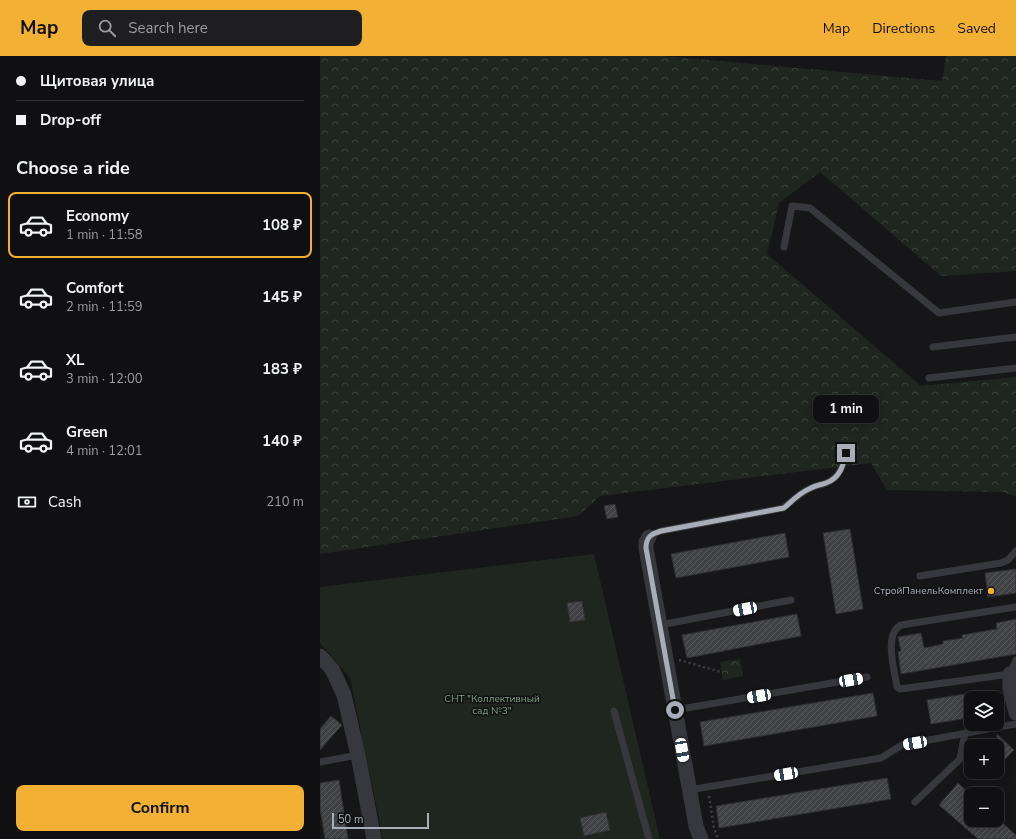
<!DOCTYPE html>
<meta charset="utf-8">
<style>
:root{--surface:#101012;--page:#1e1e20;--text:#f1f3f6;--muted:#9c9d9f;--line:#303032;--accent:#f2b134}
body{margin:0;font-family:"Nunito Sans",sans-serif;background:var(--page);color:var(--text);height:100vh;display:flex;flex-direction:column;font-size:15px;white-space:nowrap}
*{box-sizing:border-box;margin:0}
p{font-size:13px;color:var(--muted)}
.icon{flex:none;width:22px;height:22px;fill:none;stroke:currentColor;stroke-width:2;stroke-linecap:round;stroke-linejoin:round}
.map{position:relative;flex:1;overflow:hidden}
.side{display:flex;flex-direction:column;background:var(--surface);width:320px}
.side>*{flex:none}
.top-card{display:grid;align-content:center;height:88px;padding:0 16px;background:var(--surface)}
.controls{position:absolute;left:644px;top:635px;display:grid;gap:8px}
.controls a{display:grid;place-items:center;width:40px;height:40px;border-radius:8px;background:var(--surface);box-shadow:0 2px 10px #0003,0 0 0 1px var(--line);font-size:20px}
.scale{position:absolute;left:12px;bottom:10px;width:97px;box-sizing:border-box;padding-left:4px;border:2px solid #a8adb8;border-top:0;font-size:11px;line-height:14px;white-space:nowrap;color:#a8adb8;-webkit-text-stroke:3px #111113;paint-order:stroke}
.end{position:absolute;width:18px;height:18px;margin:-9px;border:5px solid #a8adb8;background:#111;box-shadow:0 0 0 2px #111}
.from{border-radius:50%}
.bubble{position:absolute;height:28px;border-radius:8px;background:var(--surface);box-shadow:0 2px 10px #0003,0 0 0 1px var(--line);font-size:13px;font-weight:700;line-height:28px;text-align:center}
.car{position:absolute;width:12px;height:24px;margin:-12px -6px;border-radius:5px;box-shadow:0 0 3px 1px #0007;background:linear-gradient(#fff 24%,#345 0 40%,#fff 0 76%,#345 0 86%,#fff 0)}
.top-card b{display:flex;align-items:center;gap:14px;height:38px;font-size:15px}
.top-card b+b{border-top:1px solid var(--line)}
.top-card i{width:10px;height:10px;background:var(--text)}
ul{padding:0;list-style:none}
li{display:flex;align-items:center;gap:12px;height:66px;margin:0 8px 6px;padding:0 8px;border:2px solid transparent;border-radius:8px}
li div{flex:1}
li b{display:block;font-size:15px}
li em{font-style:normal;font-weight:700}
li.current{border-color:var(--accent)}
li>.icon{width:36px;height:36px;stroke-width:1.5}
h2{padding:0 16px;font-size:18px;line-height:48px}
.pay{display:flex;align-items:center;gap:10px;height:44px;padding:0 16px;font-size:15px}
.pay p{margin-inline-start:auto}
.action{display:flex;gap:8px;margin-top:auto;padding:8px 16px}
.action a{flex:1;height:46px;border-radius:8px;background:var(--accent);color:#111;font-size:16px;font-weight:700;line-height:46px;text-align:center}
header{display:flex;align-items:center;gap:24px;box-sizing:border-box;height:56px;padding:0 20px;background:var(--accent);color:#111}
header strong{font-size:19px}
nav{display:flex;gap:22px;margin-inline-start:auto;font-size:14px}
.search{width:280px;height:36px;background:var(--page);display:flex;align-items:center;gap:10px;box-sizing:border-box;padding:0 14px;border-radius:8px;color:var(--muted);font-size:15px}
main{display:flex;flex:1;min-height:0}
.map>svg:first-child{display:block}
.forest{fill:url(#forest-crowns)}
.garden{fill:#1e261f}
.building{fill:url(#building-hatch);stroke:#303034}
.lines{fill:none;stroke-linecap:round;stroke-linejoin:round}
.path{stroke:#3d3f44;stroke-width:2.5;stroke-dasharray:2 3;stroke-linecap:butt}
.service{stroke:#37383d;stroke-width:7}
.minor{stroke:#37383d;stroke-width:15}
.route{stroke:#a8adb8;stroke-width:5}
.poi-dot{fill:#f2b134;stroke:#111113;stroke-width:1.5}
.labels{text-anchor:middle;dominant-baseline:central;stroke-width:3;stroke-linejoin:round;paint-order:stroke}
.poi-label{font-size:10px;fill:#a8adb8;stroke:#111113;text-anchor:end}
.park-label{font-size:10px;fill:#7fa381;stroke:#111113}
</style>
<header>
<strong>Map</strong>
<div class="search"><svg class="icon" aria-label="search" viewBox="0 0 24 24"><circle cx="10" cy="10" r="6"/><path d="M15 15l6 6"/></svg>Search here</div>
<nav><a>Map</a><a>Directions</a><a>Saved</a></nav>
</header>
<main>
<section class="side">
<div class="top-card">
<b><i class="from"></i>Щитовая улица</b>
<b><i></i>Drop-off</b>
</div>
<h2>Choose a ride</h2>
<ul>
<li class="current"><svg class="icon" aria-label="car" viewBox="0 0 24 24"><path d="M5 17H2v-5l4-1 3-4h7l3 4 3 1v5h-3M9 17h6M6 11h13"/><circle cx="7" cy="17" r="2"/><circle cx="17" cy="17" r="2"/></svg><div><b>Economy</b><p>1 min · 11:58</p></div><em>108 ₽</em></li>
<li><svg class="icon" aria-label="car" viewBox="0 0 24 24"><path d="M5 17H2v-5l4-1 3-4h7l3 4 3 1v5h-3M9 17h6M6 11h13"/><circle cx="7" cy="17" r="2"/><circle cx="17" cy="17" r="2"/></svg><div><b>Comfort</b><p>2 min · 11:59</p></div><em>145 ₽</em></li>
<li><svg class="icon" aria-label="car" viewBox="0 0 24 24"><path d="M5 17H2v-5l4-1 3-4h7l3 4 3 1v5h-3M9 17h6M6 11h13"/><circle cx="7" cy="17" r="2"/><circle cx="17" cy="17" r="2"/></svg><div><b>XL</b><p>3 min · 12:00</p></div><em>183 ₽</em></li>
<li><svg class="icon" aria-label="car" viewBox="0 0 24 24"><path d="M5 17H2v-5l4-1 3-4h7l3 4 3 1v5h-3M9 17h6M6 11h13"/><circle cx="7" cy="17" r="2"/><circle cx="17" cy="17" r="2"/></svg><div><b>Green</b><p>4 min · 12:01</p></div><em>140 ₽</em></li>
</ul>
<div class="pay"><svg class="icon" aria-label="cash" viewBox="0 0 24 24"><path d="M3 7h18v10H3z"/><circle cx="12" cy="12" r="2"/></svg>Cash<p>210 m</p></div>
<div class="action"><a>Confirm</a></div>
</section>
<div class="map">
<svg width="696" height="783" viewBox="0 0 696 783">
<defs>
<pattern id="forest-crowns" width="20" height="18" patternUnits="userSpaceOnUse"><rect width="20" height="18" fill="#1e261f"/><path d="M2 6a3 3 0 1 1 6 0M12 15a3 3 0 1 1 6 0" fill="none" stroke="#3c433d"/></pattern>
<pattern id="building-hatch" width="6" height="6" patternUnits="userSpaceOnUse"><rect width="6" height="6" fill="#404145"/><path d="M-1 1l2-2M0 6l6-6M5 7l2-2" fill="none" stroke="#595a5e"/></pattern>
</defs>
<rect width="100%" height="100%" fill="#161618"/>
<g class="forest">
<polygon points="0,0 345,0 622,25 626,0 696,0 696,215 621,220 500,116 459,147 447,198 601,330 696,321 696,440 682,436 567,434 551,407 280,440 258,460 0,498"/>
<polygon points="420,603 423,620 403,624 400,606"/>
</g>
<polygon class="garden" points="274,498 340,783 63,783 30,622 0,587 0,531"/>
<g class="building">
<polygon points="295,448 298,461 287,463 284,450"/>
<polygon points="530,473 543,553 516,558 503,477"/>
<polygon points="465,477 469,501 356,522 351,498"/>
<polygon points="696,513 696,537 668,541 665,517"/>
<polygon points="262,545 265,564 250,566 247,547"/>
<polygon points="477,558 481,580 367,602 362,579"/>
<polygon points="696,563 696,598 581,618 578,596 581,595 578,581 601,577 604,592 623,588 623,585 643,582 642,579 677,573 676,567"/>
<polygon points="553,637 557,660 384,690 380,666"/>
<polygon points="651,637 651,648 646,649 648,662 611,668 607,644"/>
<polygon points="11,660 22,669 0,694 0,673"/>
<polygon points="677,678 694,694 677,712"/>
<polygon points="567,722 571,743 399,772 396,750"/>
<polygon points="19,724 28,783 5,783 0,752 0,727"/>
<polygon points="638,727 651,739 651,764 679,764 696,779 696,783 658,783 619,749"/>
<polygon points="286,756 290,774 264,780 260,762"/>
</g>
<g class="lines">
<g class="path">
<polyline points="359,604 401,616"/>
<polyline points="389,740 394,772 398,783"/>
</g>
<g class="service">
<polyline points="464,191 472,150 490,152 619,257 696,246"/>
<polyline points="613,291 696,281"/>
<polyline points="609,322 696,312"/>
<path d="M 329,481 L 333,478 L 341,475 L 463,452 C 473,445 479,437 491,432 C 496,429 501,429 506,427 C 520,422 523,409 526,397"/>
<polyline points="600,520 681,507 688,504 696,495"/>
<path d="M 696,551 L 581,569 C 563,578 575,616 577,631 L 580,633 L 690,618 L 696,604"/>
<polyline points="340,569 471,544"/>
<polyline points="355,654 547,621"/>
<polyline points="294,655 329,783"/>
<polyline points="0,706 38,699"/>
<polyline points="369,734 561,702 582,689 696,668"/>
<polyline points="595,746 640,703 645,677"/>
</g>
<g class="minor">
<polyline points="329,481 326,486 326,492 376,770 381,783"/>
<polyline points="0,600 12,613 24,639 38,699 54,783"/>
<polyline points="690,618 690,633 696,657"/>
</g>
</g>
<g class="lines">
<path class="route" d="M 355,654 L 326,492 C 326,481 331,478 341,475 L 464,452 C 473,444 479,437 491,432 C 496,429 501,429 506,427 C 520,422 523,410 526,397"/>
</g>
<circle class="poi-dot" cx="671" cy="535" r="4"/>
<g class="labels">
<g class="poi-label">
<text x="663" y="535">СтройПанельКомплект</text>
</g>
<g class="park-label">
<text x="172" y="643">СНТ "Коллективный<tspan x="172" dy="12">сад №3"</tspan></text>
</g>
</g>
</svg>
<div class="controls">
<a><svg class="icon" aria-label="layers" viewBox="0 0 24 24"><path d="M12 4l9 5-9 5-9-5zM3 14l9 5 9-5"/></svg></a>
<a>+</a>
<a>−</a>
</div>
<div class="scale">50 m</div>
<i class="end from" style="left:355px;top:654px"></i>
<i class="end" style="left:526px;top:397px"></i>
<div class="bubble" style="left:493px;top:339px;width:66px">1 min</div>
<i class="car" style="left:425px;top:553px;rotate:259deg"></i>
<i class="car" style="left:531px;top:624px;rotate:80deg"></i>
<i class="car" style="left:439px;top:640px;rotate:260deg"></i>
<i class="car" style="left:595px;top:687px;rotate:260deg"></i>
<i class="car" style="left:362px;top:694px;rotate:170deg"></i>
<i class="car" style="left:466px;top:718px;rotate:261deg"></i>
</div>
</main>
